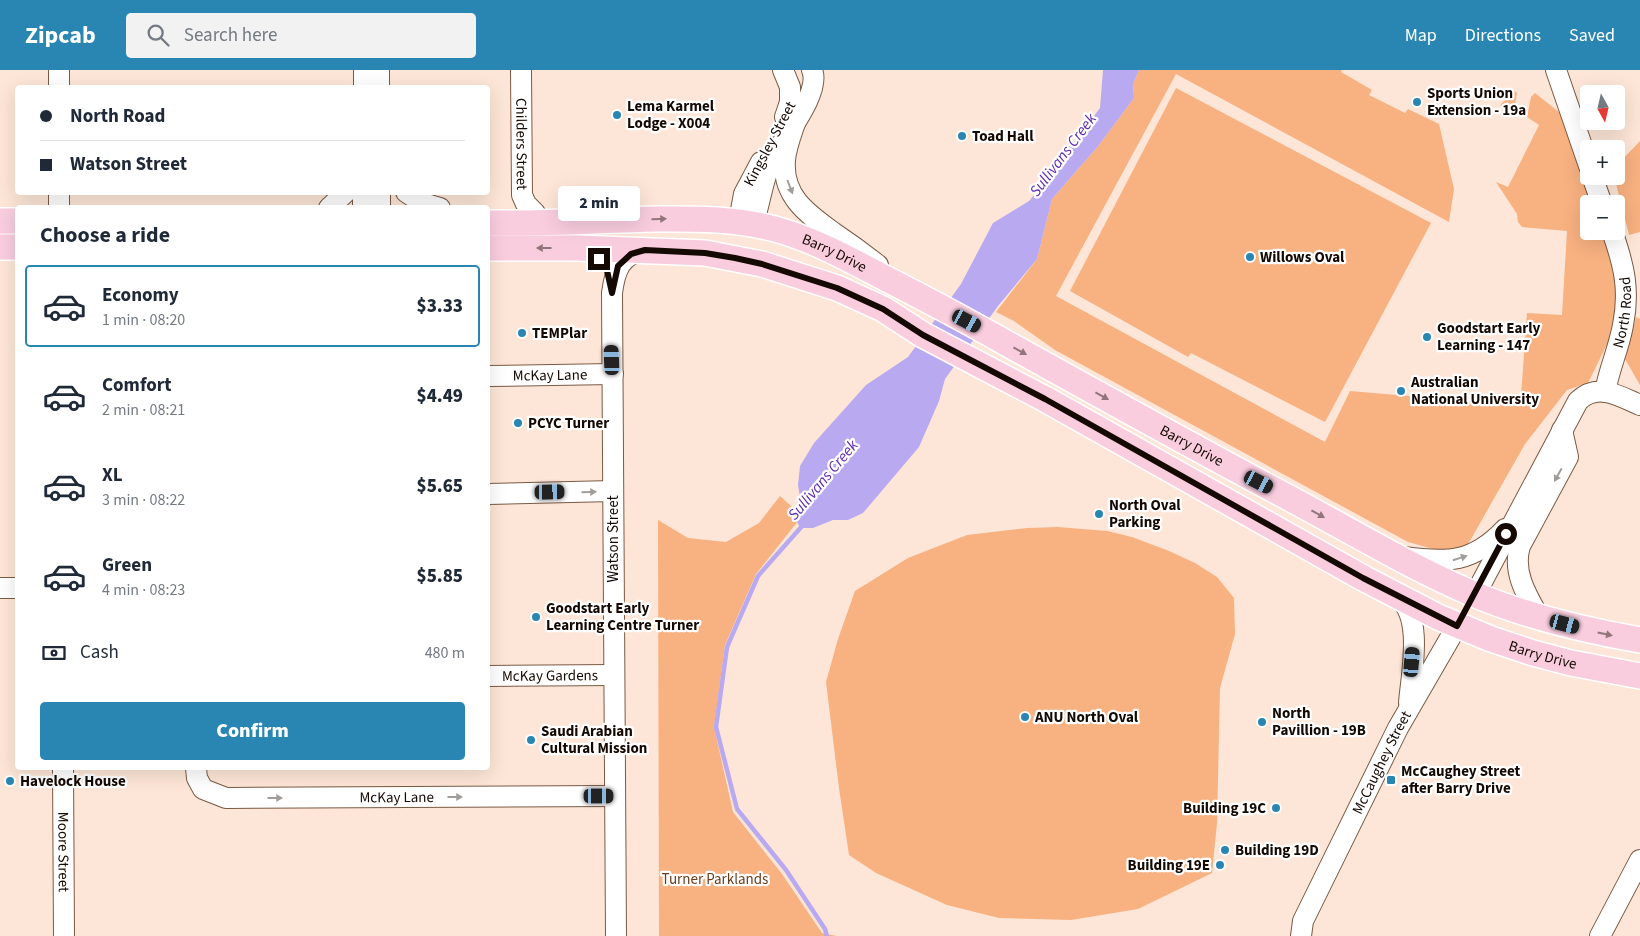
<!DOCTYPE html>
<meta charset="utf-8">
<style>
:root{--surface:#fff;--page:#f2f2f3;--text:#1f2937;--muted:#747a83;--line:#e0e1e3;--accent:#2986b2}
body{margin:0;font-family:"Source Sans 3",sans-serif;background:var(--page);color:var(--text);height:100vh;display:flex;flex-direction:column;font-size:19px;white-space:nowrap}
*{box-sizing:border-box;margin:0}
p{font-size:16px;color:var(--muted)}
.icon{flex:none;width:28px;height:28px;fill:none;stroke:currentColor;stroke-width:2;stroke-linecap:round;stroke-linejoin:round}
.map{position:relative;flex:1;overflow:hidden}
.panel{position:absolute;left:15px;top:135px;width:475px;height:565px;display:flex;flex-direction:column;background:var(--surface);border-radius:5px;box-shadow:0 5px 20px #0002}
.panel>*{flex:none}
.banner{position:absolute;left:15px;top:15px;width:475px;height:110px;border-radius:5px;box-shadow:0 5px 20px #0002;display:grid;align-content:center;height:110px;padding:0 25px;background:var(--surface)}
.needle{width:32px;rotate:172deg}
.tools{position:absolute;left:1580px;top:15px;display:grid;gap:10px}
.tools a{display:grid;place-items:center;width:45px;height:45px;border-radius:5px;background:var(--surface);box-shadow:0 5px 20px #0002;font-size:25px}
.end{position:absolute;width:22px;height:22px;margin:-11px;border:6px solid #150903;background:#fff;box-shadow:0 0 0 2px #fff}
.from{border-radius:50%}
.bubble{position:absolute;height:35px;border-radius:5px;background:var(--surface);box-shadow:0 5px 20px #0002;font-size:16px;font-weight:800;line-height:35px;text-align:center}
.car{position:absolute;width:15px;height:30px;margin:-15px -8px;border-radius:6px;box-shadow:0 0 4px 1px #0007;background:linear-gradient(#222 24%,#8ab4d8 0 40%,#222 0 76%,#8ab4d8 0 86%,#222 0)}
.banner b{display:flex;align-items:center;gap:18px;height:48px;font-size:19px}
.banner b+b{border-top:1px solid var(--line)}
.banner i{width:12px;height:12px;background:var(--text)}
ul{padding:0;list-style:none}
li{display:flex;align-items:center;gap:15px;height:82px;margin:0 10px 8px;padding:0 15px;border:2px solid transparent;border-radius:5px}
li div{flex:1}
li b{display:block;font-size:19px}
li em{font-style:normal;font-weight:800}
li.on{border-color:var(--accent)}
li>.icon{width:45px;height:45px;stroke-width:1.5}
h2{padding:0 25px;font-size:22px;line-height:60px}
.pay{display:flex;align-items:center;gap:12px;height:55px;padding:0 25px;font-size:19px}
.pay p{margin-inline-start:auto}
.cta{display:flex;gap:10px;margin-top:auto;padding:10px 25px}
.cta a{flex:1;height:58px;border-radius:5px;background:var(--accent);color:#fff;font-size:20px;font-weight:800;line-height:58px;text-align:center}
header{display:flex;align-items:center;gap:30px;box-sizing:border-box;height:70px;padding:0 25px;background:var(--accent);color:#fff}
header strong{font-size:24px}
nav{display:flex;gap:28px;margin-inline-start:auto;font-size:18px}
.search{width:350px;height:45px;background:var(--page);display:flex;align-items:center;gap:12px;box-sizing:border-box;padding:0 18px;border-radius:5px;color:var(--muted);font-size:19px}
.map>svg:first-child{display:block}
.green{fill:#f8b181}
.water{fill:#b9a9f0}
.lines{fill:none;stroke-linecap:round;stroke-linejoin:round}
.stream{stroke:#b9a9f0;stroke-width:4.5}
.minor-casing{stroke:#7a5a44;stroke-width:22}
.major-casing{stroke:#fff;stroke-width:28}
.minor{stroke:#fff;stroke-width:20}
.major{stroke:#f9cdde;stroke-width:25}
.oneway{fill:#a19d9a}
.oneway2{fill:#92757b}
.route{stroke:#150903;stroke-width:6}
.poi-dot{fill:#2986b2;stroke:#fff;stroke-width:2}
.labels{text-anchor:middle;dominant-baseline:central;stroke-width:4.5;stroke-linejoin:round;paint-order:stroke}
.poi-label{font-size:15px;font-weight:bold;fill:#150903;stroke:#fff;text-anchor:start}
.street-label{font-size:15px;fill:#150903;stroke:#fff}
.park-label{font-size:15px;fill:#6a3c1a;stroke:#fff}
.water-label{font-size:16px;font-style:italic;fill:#5f2ab3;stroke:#fff}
</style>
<header>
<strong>Zipcab</strong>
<div class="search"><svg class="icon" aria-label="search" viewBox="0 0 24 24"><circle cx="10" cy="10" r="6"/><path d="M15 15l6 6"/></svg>Search here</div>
<nav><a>Map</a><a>Directions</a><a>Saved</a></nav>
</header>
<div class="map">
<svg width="1640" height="866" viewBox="0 0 1640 866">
<rect width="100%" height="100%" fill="#fde6d7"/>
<g class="green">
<polygon points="1139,0 1342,0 1341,2 1372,20 1369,25 1405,43 1408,39 1439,54 1454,119 1449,152 1176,4 1056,226 1325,372 1350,321 1479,332 1482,324 1521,326 1527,243 1562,245 1567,161 1522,157 1518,152 1517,144 1496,112 1508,117 1539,55 1527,47 1531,27 1535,23 1559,42 1594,134 1589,134 1589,161 1605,161 1607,165 1618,226 1615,258 1588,313 1567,320 1525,374 1463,483 1451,484 1408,472 1055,280 1014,251 996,242 1037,189 1052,129 1099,75 1134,28 1133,14"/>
<polygon points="1176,18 1431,153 1325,352 1191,283 1188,287 1070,221"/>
<polygon points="1515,21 1517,23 1514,42 1500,35"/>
<polygon points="1640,71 1640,162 1629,165 1614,106 1616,106 1616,96"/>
<polygon points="1636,247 1640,249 1640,315 1625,289"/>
<polygon points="780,426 802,446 756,504 725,575 714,657 733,742 782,804 822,863 837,866 659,866 658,450 688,468 726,472 759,453"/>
<polygon points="1058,457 1107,461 1132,467 1169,481 1195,493 1217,507 1234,528 1235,564 1220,618 1217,753 1212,803 1138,839 1071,850 999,848 947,835 876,803 849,785 839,718 826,612 838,569 855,521 908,488 967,465 1027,458"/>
</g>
<polygon class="water" points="1103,0 1139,0 1133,14 1134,28 1099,75 1052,129 1037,189 998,236 945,309 939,331 919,377 863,443 848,450 833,450 813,458 800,458 795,447 801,433 798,415 800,396 814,373 866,315 908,287 961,214 993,153 1029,131 1039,119 1057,88 1076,70 1100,38"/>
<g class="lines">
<polyline class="stream" points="803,455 758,506 727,577 716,657 737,739 786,800 825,859 827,866"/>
<defs>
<g id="minor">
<polyline points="59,0 59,18"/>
<polyline points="379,0 379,18"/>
<path id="s1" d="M 521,0 L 522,125 L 526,134 L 535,143"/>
<polyline points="783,0 790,17 790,32 785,47"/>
<polyline points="1556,0 1589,96"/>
<polyline points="364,18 364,0"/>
<path d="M 795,53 C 791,65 786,78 785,90 C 782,127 808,144 834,163 C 849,173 864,184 878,195"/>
<polyline points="1592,106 1602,134"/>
<polyline points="59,122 59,138"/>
<polyline points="363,122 363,138"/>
<polyline points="380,122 380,138"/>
<polyline points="406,122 423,133 440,138"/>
<polyline points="329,138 346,122"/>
<polyline points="739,151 744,124 761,92"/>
<path d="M 753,154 C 760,134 762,113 770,94 C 780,71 822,24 812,0"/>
<path id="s2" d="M 488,306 L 613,304"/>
<path id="s3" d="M 1605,322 C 1609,299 1619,278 1623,255 C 1630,220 1624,195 1612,161"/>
<polyline points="488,424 613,421"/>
<path d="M 1404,487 C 1447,493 1473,493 1505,459"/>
<polyline points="0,518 18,518"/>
<path d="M 1475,525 L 1578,331 C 1598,312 1619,326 1640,335"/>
<path d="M 1398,527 C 1424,547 1411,605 1409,633"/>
<path d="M 1539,547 C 1527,526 1512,502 1520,476 L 1568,387 L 1562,360"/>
<path id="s4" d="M 488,606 L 614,605"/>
<path id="s5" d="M 63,698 L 64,866"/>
<path id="s6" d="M 196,698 L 197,708 L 203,719 L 226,728 L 615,726"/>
<path d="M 616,866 L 612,223 C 615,200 620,185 645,180"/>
<path id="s7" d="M 1301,866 L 1303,851 L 1398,658 L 1457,556"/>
<polyline points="1600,866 1640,790"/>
</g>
<g id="major">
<polyline points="0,151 18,151"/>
<path id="s8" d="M 488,153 C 544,154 601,150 657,149 C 700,149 733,148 775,159 C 812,169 845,187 879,205 C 922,227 964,249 1006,273 C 1096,323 1186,373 1276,421 C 1341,455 1404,494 1471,523 C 1525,546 1582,560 1640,570"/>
<polyline points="0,177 18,177"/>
<path id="s9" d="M 488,178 L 576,178 L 705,183 L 762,194 L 837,218 L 883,239 L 923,265 L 1045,329 L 1363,508 L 1438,547 L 1491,569 L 1533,583 L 1571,593 L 1640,606"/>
</g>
</defs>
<use href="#minor" class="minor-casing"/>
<use href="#major" class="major-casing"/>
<use href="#minor" class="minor"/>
<use href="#major" class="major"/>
</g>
<defs><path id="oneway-solid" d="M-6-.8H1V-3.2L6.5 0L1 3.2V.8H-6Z" transform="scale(1.25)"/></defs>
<g class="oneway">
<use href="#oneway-solid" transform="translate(790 117) rotate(69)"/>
<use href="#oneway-solid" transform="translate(1558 405) rotate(119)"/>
<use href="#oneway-solid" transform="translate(589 422) rotate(-1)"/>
<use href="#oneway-solid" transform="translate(1460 488) rotate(-18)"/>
<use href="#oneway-solid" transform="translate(455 727)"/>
<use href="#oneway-solid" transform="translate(275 728)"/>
</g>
<g class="oneway2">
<use href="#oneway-solid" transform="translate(659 149) rotate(-1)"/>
<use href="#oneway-solid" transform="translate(544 178) rotate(180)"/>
<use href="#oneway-solid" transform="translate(1020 281) rotate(29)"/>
<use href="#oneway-solid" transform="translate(1102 326) rotate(29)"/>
<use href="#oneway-solid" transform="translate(1318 444) rotate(29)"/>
<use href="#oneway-solid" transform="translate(1605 564) rotate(12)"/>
</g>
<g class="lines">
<polyline class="route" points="599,189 606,196 612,223 618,196 631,184 645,180 705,183 735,188 762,194 837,218 883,239 923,265 1045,329 1363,508 1457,556 1506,464"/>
</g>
<g class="poi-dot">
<circle cx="1417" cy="32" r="5"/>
<circle cx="617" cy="45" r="5"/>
<circle cx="962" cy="66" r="5"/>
<circle cx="1250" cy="187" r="5"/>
<circle cx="522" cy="263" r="5"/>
<circle cx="1427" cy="267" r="5"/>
<circle cx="1401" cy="321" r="5"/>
<circle cx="518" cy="353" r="5"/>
<circle cx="1099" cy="444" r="5"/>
<circle cx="536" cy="547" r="5"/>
<circle cx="1025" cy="647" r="5"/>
<circle cx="1262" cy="652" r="5"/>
<circle cx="531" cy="670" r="5"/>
<rect x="1386" y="705" width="10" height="10" rx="2.5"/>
<circle cx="10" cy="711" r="5"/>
<circle cx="1276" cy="738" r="5"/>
<circle cx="1225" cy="780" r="5"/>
<circle cx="1220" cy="795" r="5"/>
</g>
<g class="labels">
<g class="poi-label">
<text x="1427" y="23">Sports Union<tspan x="1427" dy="17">Extension - 19a</tspan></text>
<text x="627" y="36">Lema Karmel<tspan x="627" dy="17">Lodge - X004</tspan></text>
<text x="972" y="66">Toad Hall</text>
<text x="1260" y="187">Willows Oval</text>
<text x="1437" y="258">Goodstart Early<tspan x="1437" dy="17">Learning - 147</tspan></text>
<text x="532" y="263">TEMPlar</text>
<text x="1411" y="312">Australian<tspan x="1411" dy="17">National University</tspan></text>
<text x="528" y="353">PCYC Turner</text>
<text x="1109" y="435">North Oval<tspan x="1109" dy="17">Parking</tspan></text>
<text x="546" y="538">Goodstart Early<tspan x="546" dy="17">Learning Centre Turner</tspan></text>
<text x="1272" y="643">North<tspan x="1272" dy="17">Pavillion - 19B</tspan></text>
<text x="1035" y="647">ANU North Oval</text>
<text x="541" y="661">Saudi Arabian<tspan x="541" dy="17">Cultural Mission</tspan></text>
<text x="1401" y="701">McCaughey Street<tspan x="1401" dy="17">after Barry Drive</tspan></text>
<text x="20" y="711">Havelock House</text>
<text x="1266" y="738" text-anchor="end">Building 19C</text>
<text x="1235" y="780">Building 19D</text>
<text x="1210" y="795" text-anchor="end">Building 19E</text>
</g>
<g class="street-label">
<text stroke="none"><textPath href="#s1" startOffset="74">Childers Street</textPath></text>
<text transform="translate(770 74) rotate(-62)">Kingsley Street</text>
<text stroke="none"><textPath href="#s8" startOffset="352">Barry Drive</textPath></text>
<text stroke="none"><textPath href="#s3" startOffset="82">North Road</textPath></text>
<text stroke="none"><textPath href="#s2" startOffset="62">McKay Lane</textPath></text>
<text stroke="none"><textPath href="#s8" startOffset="758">Barry Drive</textPath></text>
<text transform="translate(613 469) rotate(-90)">Watson Street</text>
<text stroke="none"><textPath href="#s9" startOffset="1151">Barry Drive</textPath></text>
<text stroke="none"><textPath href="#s4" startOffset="62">McKay Gardens</textPath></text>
<text stroke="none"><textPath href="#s7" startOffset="192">McCaughey Street</textPath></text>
<text stroke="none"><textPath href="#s6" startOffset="218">McKay Lane</textPath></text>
<text stroke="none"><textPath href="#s5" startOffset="84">Moore Street</textPath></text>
</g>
<g class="park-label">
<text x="715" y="809">Turner Parklands</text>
</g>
<g class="water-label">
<text transform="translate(1063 85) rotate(-53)">Sullivans Creek</text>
<text transform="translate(823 410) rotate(-50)">Sullivans Creek</text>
</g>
</g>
</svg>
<div class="tools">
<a><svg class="needle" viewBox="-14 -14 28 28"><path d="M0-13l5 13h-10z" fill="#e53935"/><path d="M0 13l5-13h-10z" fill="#747a83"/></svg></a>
<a>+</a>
<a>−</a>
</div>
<i class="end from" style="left:1506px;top:464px"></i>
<i class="end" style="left:599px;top:189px"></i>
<div class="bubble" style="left:558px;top:116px;width:82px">2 min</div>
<i class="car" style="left:967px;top:251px;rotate:118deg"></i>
<i class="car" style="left:612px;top:290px;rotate:358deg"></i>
<i class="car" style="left:1259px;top:412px;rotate:117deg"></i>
<i class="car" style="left:550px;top:422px;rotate:89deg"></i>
<i class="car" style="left:1565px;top:554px;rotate:105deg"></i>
<i class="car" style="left:1412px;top:592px;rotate:5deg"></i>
<i class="car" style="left:599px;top:726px;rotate:90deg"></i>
<div class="banner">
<b><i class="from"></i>North Road</b>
<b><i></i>Watson Street</b>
</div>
<section class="panel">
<h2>Choose a ride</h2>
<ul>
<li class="on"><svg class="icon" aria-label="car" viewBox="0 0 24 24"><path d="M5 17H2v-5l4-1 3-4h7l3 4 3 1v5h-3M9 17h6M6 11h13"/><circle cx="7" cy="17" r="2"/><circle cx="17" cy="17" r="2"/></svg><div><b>Economy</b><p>1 min · 08:20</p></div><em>$3.33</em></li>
<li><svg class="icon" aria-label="car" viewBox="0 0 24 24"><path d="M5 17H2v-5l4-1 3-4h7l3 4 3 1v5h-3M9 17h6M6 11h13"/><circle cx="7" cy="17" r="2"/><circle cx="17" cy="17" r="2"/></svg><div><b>Comfort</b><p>2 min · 08:21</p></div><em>$4.49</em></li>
<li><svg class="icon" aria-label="car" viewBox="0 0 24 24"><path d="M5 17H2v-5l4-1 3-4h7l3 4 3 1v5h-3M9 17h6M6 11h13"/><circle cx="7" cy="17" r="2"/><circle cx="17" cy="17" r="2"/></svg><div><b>XL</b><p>3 min · 08:22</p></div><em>$5.65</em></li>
<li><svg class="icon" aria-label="car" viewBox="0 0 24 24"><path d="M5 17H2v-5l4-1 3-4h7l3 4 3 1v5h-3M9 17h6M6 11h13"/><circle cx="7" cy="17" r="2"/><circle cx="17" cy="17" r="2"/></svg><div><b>Green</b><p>4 min · 08:23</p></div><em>$5.85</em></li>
</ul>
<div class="pay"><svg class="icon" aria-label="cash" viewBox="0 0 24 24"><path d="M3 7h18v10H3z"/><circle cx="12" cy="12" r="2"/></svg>Cash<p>480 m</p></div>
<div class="cta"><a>Confirm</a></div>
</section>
</div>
